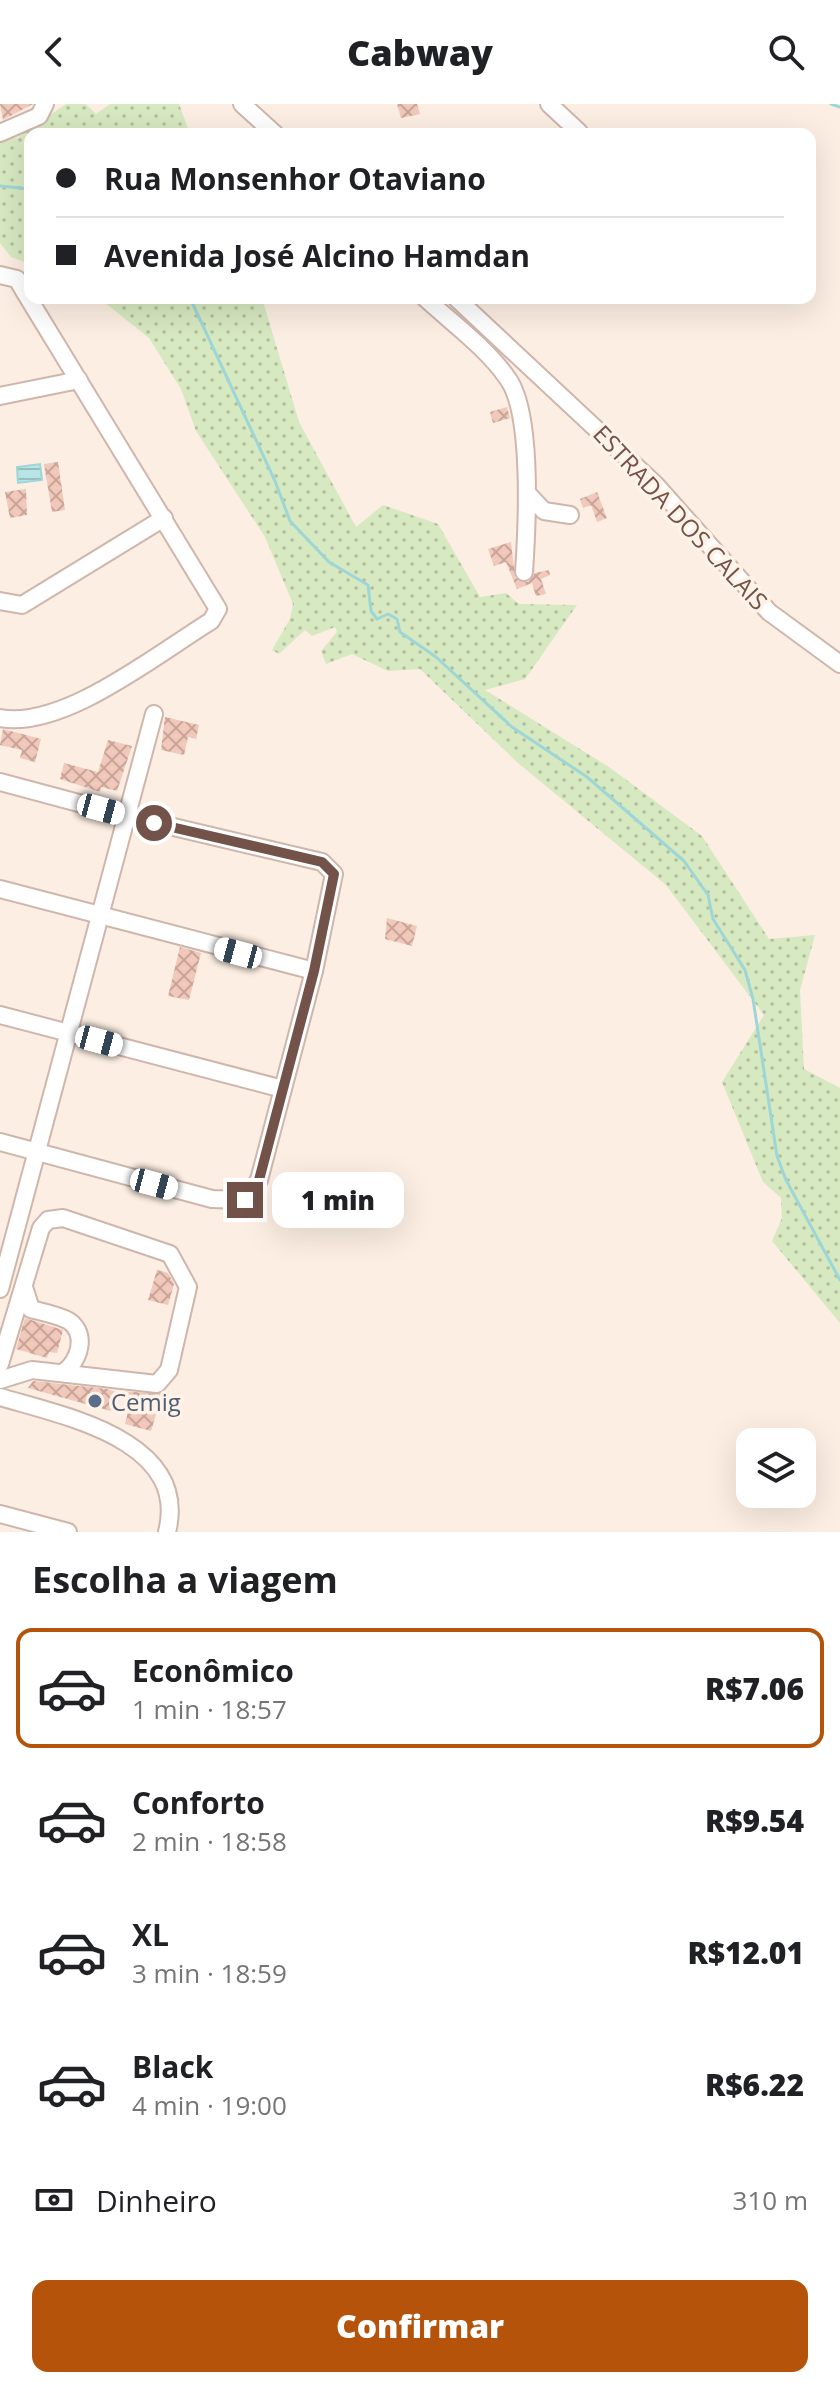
<!DOCTYPE html>
<html lang="pt">
<meta charset="utf-8">
<style>
:root{--surface:#fff;--page:#f6f6f6;--text:#202124;--muted:#757577;--line:#e0e0e0;--accent:#b45309}
body{margin:0;font-family:"Open Sans",sans-serif;background:var(--page);color:var(--text);height:100vh;display:flex;flex-direction:column;font-size:30px;white-space:nowrap}
*{box-sizing:border-box;margin:0}
p{font-size:26px;color:var(--muted)}
.icon{flex:none;width:44px;height:44px;fill:none;stroke:currentColor;stroke-width:2;stroke-linecap:round;stroke-linejoin:round}
.map{position:relative;height:1428px;overflow:hidden}
.side{display:flex;flex-direction:column;background:var(--surface);flex:1}
.side>*{flex:none}
.hud{position:absolute;left:24px;top:24px;width:792px;height:176px;border-radius:16px;box-shadow:0 8px 32px #0002;display:grid;align-content:center;height:176px;padding:0 32px;background:var(--surface)}
.buttons{position:absolute;left:736px;top:1324px;display:grid;gap:16px}
.buttons a{display:grid;place-items:center;width:80px;height:80px;border-radius:16px;background:var(--surface);box-shadow:0 8px 32px #0002;font-size:40px}
.end{position:absolute;width:36px;height:36px;margin:-18px;border:10px solid #735249;background:#fff;box-shadow:0 0 0 4px #fff}
.from{border-radius:50%}
.bubble{position:absolute;height:56px;border-radius:16px;background:var(--surface);box-shadow:0 8px 32px #0002;font-size:26px;font-weight:800;line-height:56px;text-align:center}
.car{position:absolute;width:24px;height:48px;margin:-24px -12px;border-radius:10px;box-shadow:0 0 6px 2px #0007;background:linear-gradient(#fff 24%,#345 0 40%,#fff 0 76%,#345 0 86%,#fff 0)}
.hud b{display:flex;align-items:center;gap:28px;height:76px;font-size:30px}
.hud b+b{border-top:2px solid var(--line)}
.hud i{width:20px;height:20px;background:var(--text)}
ul{padding:0;list-style:none}
li{display:flex;align-items:center;gap:24px;height:120px;margin:0 16px 12px;padding:0 16px;border:4px solid transparent;border-radius:16px}
li div{flex:1}
li b{display:block;font-size:30px}
li em{font-style:normal;font-weight:800}
li.on{border-color:var(--accent)}
li>.icon{width:72px;height:72px;stroke-width:1.5}
h2{padding:0 32px;font-size:36px;line-height:96px}
.pay{display:flex;align-items:center;gap:20px;height:88px;padding:0 32px;font-size:30px}
.pay p{margin-inline-start:auto}
.button{display:flex;gap:16px;margin-top:auto;padding:16px 32px}
.button a{flex:1;height:92px;border-radius:16px;background:var(--accent);color:#fff;font-size:32px;font-weight:800;line-height:92px;text-align:center}
header{display:flex;justify-content:space-between;align-items:center;height:104px;padding:0 32px;background:var(--surface);font-size:36px;font-weight:800}
.map>svg:first-child{display:block}
.park{fill:url(#park-dots)}
.water{fill:url(#water-rules);stroke:#9dd6d7;stroke-width:2}
.lines{fill:none;stroke-linecap:round;stroke-linejoin:round}
.stream{stroke:#9dd6d7;stroke-width:3}
.building{fill:url(#building-cross-hatch)}
.minor-casing{stroke:#cfb6ac;stroke-width:20}
.minor{stroke:#fff;stroke-width:16}
.route{stroke:#735249;stroke-width:10}
.service-dot{fill:#5c6f8a;stroke:#fff3e8;stroke-width:3}
.labels{text-anchor:middle;dominant-baseline:central;stroke-width:7;stroke-linejoin:round;paint-order:stroke}
.street-label{font-size:24px;fill:#735249;stroke:#fff3e8}
.service-label{font-size:24px;fill:#4e5e75;stroke:#fff3e8;text-anchor:start}
</style>
<header><svg class="icon" aria-label="back" viewBox="0 0 24 24"><path d="M15 5l-7 7 7 7"/></svg>Cabway<svg class="icon" aria-label="search" viewBox="0 0 24 24"><circle cx="10" cy="10" r="6"/><path d="M15 15l6 6"/></svg></header>
<div class="map">
<svg width="840" height="1428" viewBox="0 0 840 1428">
<defs>
<pattern id="park-dots" width="8" height="8" patternUnits="userSpaceOnUse" patternTransform="scale(2)"><rect width="8" height="8" fill="#d7e9c1"/><path d="M2 2h.1M6 6h.1" fill="none" stroke="#b3bf9f" stroke-width="1.8" stroke-linecap="round"/></pattern>
<pattern id="water-rules" width="6" height="5" patternUnits="userSpaceOnUse" patternTransform="scale(2)"><rect width="6" height="5" fill="#b7e5e5"/><path d="M0 2.5h6" fill="none" stroke="#99bcbc"/></pattern>
<pattern id="building-cross-hatch" width="8" height="8" patternUnits="userSpaceOnUse" patternTransform="scale(2)"><rect width="8" height="8" fill="#f1c8ba"/><path d="M0 0l8 8M0 8l8-8" fill="none" stroke="#c8a599"/></pattern>
</defs>
<rect width="100%" height="100%" fill="#fceee2"/>
<g class="park">
<polygon points="66,0 86,0 96,10 110,0 179,0 190,30 30,30 30,160 11,153 0,139 0,36 17,34"/>
<polygon points="99,194 262,194 299,318 356,423 383,401 438,420 480,493 506,489 519,500 577,501 525,575 485,586 609,663 702,732 769,835 815,831 800,886 804,965 840,984 840,1219 772,1137 782,1114 781,1094 763,1078 722,978 764,911 666,781 518,659 420,565 388,567 352,550 326,560 321,547 337,528 335,523 312,532 305,526 279,550 272,546 290,515 293,500 265,433 196,327 181,285 149,234"/>
</g>
<polygon class="water" points="40,360 42,376 18,379 17,363"/>
<g class="lines">
<g class="stream">
<polyline points="831,0 840,3"/>
<polyline points="0,82 30,85"/>
<polyline points="190,194 275,377 290,417 329,458 368,481 371,507 377,515 388,510 397,515 400,528 436,553 512,623 587,673 684,757 708,791 713,815 745,866 753,895 777,1052 786,1076 840,1176"/>
</g>
</g>
<g class="building">
<polygon points="0,0 33,0 3,16"/>
<polygon points="397,0 417,0 420,10 401,14"/>
<polygon points="507,303 510,314 493,319 490,308"/>
<polygon points="58,358 65,406 52,408 44,360"/>
<polygon points="26,385 27,411 10,414 5,388"/>
<polygon points="597,388 607,414 597,418 591,401 583,404 580,395"/>
<polygon points="511,438 515,474 528,478 535,469 549,466 550,471 541,475 546,490 536,492 532,479 517,485 506,458 494,462 488,445"/>
<polygon points="165,613 199,621 196,635 188,633 184,651 161,646"/>
<polygon points="3,625 41,635 35,658 20,654 22,646 0,641"/>
<polygon points="108,636 132,642 117,687 101,683 100,688 60,675 64,659 98,668"/>
<polygon points="387,814 417,822 412,842 385,835"/>
<polygon points="180,843 201,849 189,896 168,892"/>
<polygon points="157,1166 168,1169 174,1180 168,1201 148,1196"/>
<polygon points="25,1214 63,1226 57,1249 49,1248 47,1254 16,1245"/>
<polygon points="33,1277 107,1285 116,1288 111,1307 28,1284"/>
<polygon points="120,1287 162,1290 151,1327 125,1320 131,1296 119,1292"/>
</g>
<g class="lines">
<defs>
<g id="minor">
<polyline points="242,0 275,30"/>
<polyline points="549,0 579,28"/>
<polyline points="0,29 39,12 45,0"/>
<path d="M 0,171 L 17,175 L 24,187 L 218,505 L 211,517 C 157,550 63,626 0,614"/>
<path d="M 425,194 C 452,219 487,244 508,275 C 533,310 527,424 524,468"/>
<polyline points="456,194 655,380 769,508 840,560"/>
<polyline points="0,292 79,276"/>
<polyline points="528,390 544,407 570,411"/>
<polyline points="0,497 22,501 164,414"/>
<polyline points="0,678 127,712 322,758 334,770 314,867 259,1076 245,1096 212,1095 0,1038"/>
<polyline points="0,785 314,867"/>
<polyline points="0,911 283,985"/>
<path d="M 24,1183 L 31,1205 C 42,1208 59,1211 69,1217 C 88,1230 79,1257 64,1268"/>
<polyline points="0,1185 154,610"/>
<polyline points="0,1260 41,1124 48,1116 63,1114 170,1150 188,1183 169,1266 157,1280 32,1266 0,1276"/>
<path d="M 0,1293 C 64,1312 190,1336 167,1428"/>
<polyline points="0,1410 68,1428"/>
</g>
</defs>
<use href="#minor" class="minor-casing"/>
<use href="#minor" class="minor"/>
</g>
<g class="lines">
<polyline class="route" points="154,719 322,758 334,770 314,867 259,1076 255,1087 245,1096"/>
</g>
<circle class="service-dot" cx="95" cy="1297" r="8"/>
<g class="labels">
<g class="street-label">
<text transform="translate(681 413) rotate(47)">ESTRADA DOS CALAIS</text>
</g>
<g class="service-label">
<text x="111" y="1297">Cemig</text>
</g>
</g>
</svg>
<div class="buttons">
<a><svg class="icon" aria-label="layers" viewBox="0 0 24 24"><path d="M12 4l9 5-9 5-9-5zM3 14l9 5 9-5"/></svg></a>
</div>
<i class="end from" style="left:154px;top:719px"></i>
<i class="end" style="left:245px;top:1096px"></i>
<div class="bubble" style="left:272px;top:1068px;width:132px">1 min</div>
<i class="car" style="left:101px;top:705px;rotate:105deg"></i>
<i class="car" style="left:238px;top:849px;rotate:285deg"></i>
<i class="car" style="left:99px;top:937px;rotate:105deg"></i>
<i class="car" style="left:154px;top:1080px;rotate:105deg"></i>
<div class="hud">
<b><i class="from"></i>Rua Monsenhor Otaviano</b>
<b><i></i>Avenida José Alcino Hamdan</b>
</div>
</div>
<section class="side">
<h2>Escolha a viagem</h2>
<ul>
<li class="on"><svg class="icon" aria-label="car" viewBox="0 0 24 24"><path d="M5 17H2v-5l4-1 3-4h7l3 4 3 1v5h-3M9 17h6M6 11h13"/><circle cx="7" cy="17" r="2"/><circle cx="17" cy="17" r="2"/></svg><div><b>Econômico</b><p>1 min · 18:57</p></div><em>R$7.06</em></li>
<li><svg class="icon" aria-label="car" viewBox="0 0 24 24"><path d="M5 17H2v-5l4-1 3-4h7l3 4 3 1v5h-3M9 17h6M6 11h13"/><circle cx="7" cy="17" r="2"/><circle cx="17" cy="17" r="2"/></svg><div><b>Conforto</b><p>2 min · 18:58</p></div><em>R$9.54</em></li>
<li><svg class="icon" aria-label="car" viewBox="0 0 24 24"><path d="M5 17H2v-5l4-1 3-4h7l3 4 3 1v5h-3M9 17h6M6 11h13"/><circle cx="7" cy="17" r="2"/><circle cx="17" cy="17" r="2"/></svg><div><b>XL</b><p>3 min · 18:59</p></div><em>R$12.01</em></li>
<li><svg class="icon" aria-label="car" viewBox="0 0 24 24"><path d="M5 17H2v-5l4-1 3-4h7l3 4 3 1v5h-3M9 17h6M6 11h13"/><circle cx="7" cy="17" r="2"/><circle cx="17" cy="17" r="2"/></svg><div><b>Black</b><p>4 min · 19:00</p></div><em>R$6.22</em></li>
</ul>
<div class="pay"><svg class="icon" aria-label="cash" viewBox="0 0 24 24"><path d="M3 7h18v10H3z"/><circle cx="12" cy="12" r="2"/></svg>Dinheiro<p>310 m</p></div>
<div class="button"><a>Confirmar</a></div>
</section>
